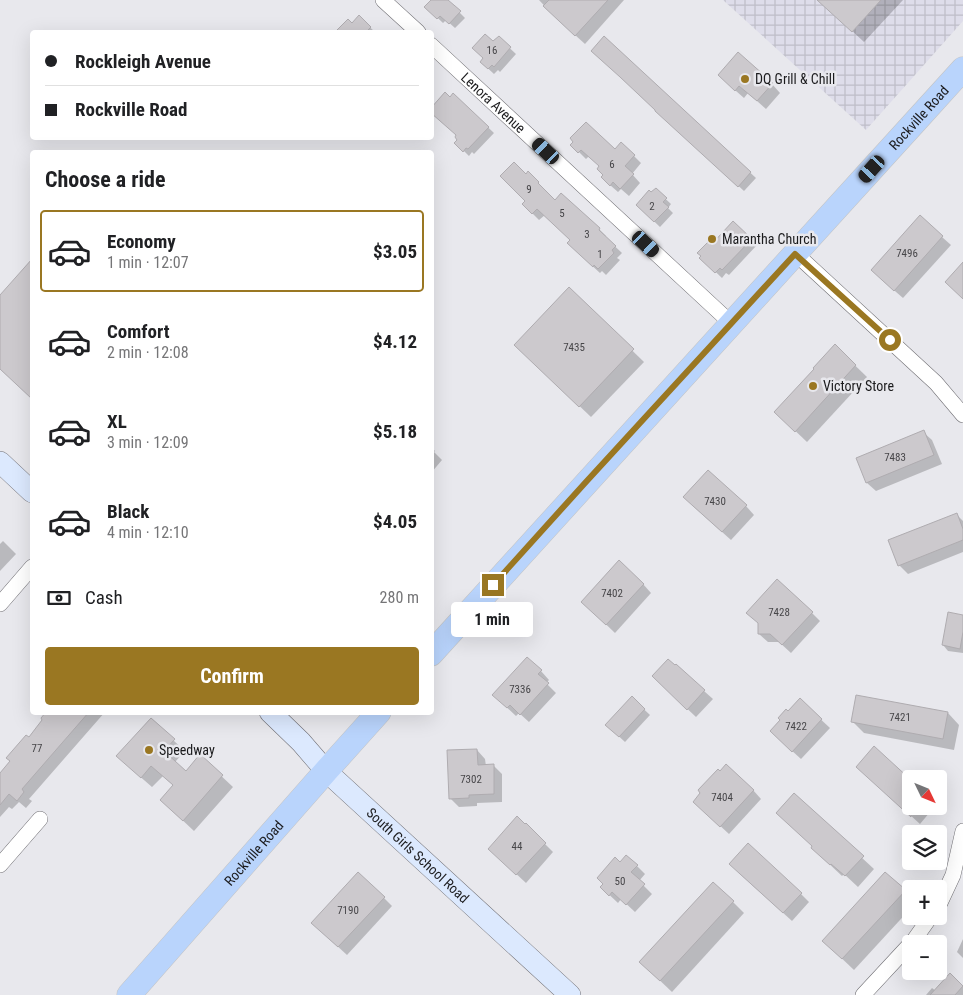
<!DOCTYPE html>
<meta charset="utf-8">
<style>
:root{--surface:#fff;--page:#f2f2f2;--text:#202124;--muted:#757577;--line:#e0e0e0;--accent:#9a7722}
body{margin:0;font-family:"Roboto Condensed",sans-serif;background:var(--page);color:var(--text);height:100vh;display:flex;flex-direction:column;font-size:19px;white-space:nowrap}
*{box-sizing:border-box;margin:0}
p{font-size:16px;color:var(--muted)}
.icon{flex:none;width:28px;height:28px;fill:none;stroke:currentColor;stroke-width:2;stroke-linecap:round;stroke-linejoin:round}
.map{position:relative;flex:1;overflow:hidden}
.sheet{position:absolute;left:30px;top:150px;width:404px;height:565px;display:flex;flex-direction:column;background:var(--surface);border-radius:5px;box-shadow:0 5px 20px #0002}
.sheet>*{flex:none}
.guide{position:absolute;left:30px;top:30px;width:404px;height:110px;border-radius:5px;box-shadow:0 5px 20px #0002;display:grid;align-content:center;height:110px;padding:0 15px;background:var(--surface)}
.needle{width:32px;rotate:133deg}
.tools{position:absolute;left:902px;top:770px;display:grid;gap:10px}
.tools a{display:grid;place-items:center;width:45px;height:45px;border-radius:5px;background:var(--surface);box-shadow:0 5px 20px #0002;font-size:25px}
.end{position:absolute;width:22px;height:22px;margin:-11px;border:6px solid #9a7722;background:#fff;box-shadow:0 0 0 2px #fff}
.from{border-radius:50%}
.bubble{position:absolute;height:35px;border-radius:5px;background:var(--surface);box-shadow:0 5px 20px #0002;font-size:16px;font-weight:700;line-height:35px;text-align:center}
.car{position:absolute;width:15px;height:30px;margin:-15px -8px;border-radius:6px;box-shadow:0 0 4px 1px #0007;background:linear-gradient(#222 24%,#8ab4d8 0 40%,#222 0 76%,#8ab4d8 0 86%,#222 0)}
.guide b{display:flex;align-items:center;gap:18px;height:48px;font-size:19px}
.guide b+b{border-top:1px solid var(--line)}
.guide i{width:12px;height:12px;background:var(--text)}
ul{padding:0;list-style:none}
li{display:flex;align-items:center;gap:15px;height:82px;margin:0 10px 8px;padding:0 5px;border:2px solid transparent;border-radius:5px}
li div{flex:1}
li b{display:block;font-size:19px}
li em{font-style:normal;font-weight:700}
li.selected{border-color:var(--accent)}
li>.icon{width:45px;height:45px;stroke-width:1.5}
h2{padding:0 15px;font-size:22px;line-height:60px}
.pay{display:flex;align-items:center;gap:12px;height:55px;padding:0 15px;font-size:19px}
.pay p{margin-inline-start:auto}
.cta{display:flex;gap:10px;margin-top:auto;padding:10px 15px}
.cta a{flex:1;height:58px;border-radius:5px;background:var(--accent);color:#fff;font-size:20px;font-weight:700;line-height:58px;text-align:center}
.map>svg:first-child{display:block}
.industrial{fill:url(#industrial-grid)}
.shadow{fill:#0003}
.building{fill:#ccc9cd;stroke:#afacb0}
.lines{fill:none;stroke-linecap:round;stroke-linejoin:round}
.street-casing{stroke:#706f74;stroke-width:16}
.secondary-casing{stroke:#706f74;stroke-width:22}
.primary-casing{stroke:#c4c4c4;stroke-width:25}
.street{stroke:#fff;stroke-width:15}
.secondary{stroke:#dce9fe;stroke-width:21}
.primary{stroke:#b9d4fc;stroke-width:24}
.route{stroke:#9a7722;stroke-width:6}
.poi-dot{fill:#9a7722;stroke:#e8e8ed;stroke-width:2}
.labels{text-anchor:middle;dominant-baseline:central;stroke-width:5;stroke-linejoin:round;paint-order:stroke}
.number-label{font-size:11px;fill:#474649}
.poi-label{font-size:14px;fill:#1b1b1d;stroke:#e8e8ed;text-anchor:start}
.street-label{font-size:14px;fill:#1b1b1d;stroke:#e8e8ed}
</style>
<div class="map">
<svg width="963" height="995" viewBox="0 0 963 995">
<defs>
<pattern id="industrial-grid" width="8" height="8" patternUnits="userSpaceOnUse" patternTransform="scale(1.25)"><rect width="8" height="8" fill="#deddea"/><path d="M0 4h8M4 0v8" fill="none" stroke="#bebdc8"/></pattern>
</defs>
<rect width="100%" height="100%" fill="#e8e8ed"/>
<polygon class="industrial" points="723,0 963,0 963,21 866,130"/>
<g class="shadow">
<polygon points="433,0 447,0 465,18 455,28 446,20 443,23 426,7"/>
<polygon points="539,0 624,0 585,44 553,15"/>
<polygon points="819,0 903,0 864,42"/>
<polygon points="359,17 375,32 342,32 339,30 352,25"/>
<polygon points="499,38 516,54 500,72 498,70 494,74 481,62 493,43"/>
<polygon points="604,38 756,178 744,191 662,116"/>
<polygon points="728,84 772,84 780,93 766,109 748,93 744,98"/>
<polygon points="454,95 494,133 474,154 472,152 469,156 456,143 459,140 450,99"/>
<polygon points="572,145 615,151 634,156 641,163 632,174 640,183 629,196 621,189 618,192 610,185 601,166 589,156 586,159"/>
<polygon points="528,173 555,201 561,194 599,229 606,236 605,237 622,253 617,258 620,260 606,275 602,271 600,273 575,250 571,240 545,215 539,220 523,204 527,201 526,175"/>
<polygon points="656,190 671,204 668,208 673,213 660,227 637,205"/>
<polygon points="733,223 757,245 729,275 726,273 722,278 701,258"/>
<polygon points="942,237 951,245 903,298 881,279"/>
<polygon points="32,261 32,398 0,369 0,297"/>
<polygon points="569,289 644,362 591,417 527,356"/>
<polygon points="835,346 867,377 807,442 787,423"/>
<polygon points="923,432 932,440 942,464 876,491 867,483 857,459"/>
<polygon points="431,447 435,451 434,452 442,460 431,473"/>
<polygon points="693,506 746,506 754,515 731,540"/>
<polygon points="956,514 963,521 963,552 908,574 899,565"/>
<polygon points="3,541 16,554 0,571 0,544"/>
<polygon points="643,584 651,593 615,633 591,610"/>
<polygon points="812,613 820,621 791,653 779,642 768,642 759,634"/>
<polygon points="963,616 963,653 948,651 943,645"/>
<polygon points="541,671 549,680 546,683 556,693 529,722 519,713 516,716 502,703"/>
<polygon points="662,685 704,691 713,699 696,717"/>
<polygon points="632,698 650,715 625,742 612,730"/>
<polygon points="800,700 830,728 801,759 780,740 788,713"/>
<polygon points="48,712 105,712 29,799 32,801 26,808 19,802 12,809 9,807 0,817 0,774 29,739"/>
<polygon points="948,713 959,725 954,750 864,733 853,722"/>
<polygon points="151,720 185,751 175,762 186,772 200,756 233,787 194,831 161,800 174,786 163,776 152,787 129,767"/>
<polygon points="874,748 911,782 911,806 935,806 920,824 866,775"/>
<polygon points="477,750 485,759 486,766 493,765 502,774 502,802 477,803 477,806 459,807 450,798"/>
<polygon points="753,790 761,799 729,834 703,810"/>
<polygon points="794,795 874,869 858,887 844,874 842,876 824,859 813,847"/>
<polygon points="526,825 553,852 526,883 498,857"/>
<polygon points="620,864 637,866 645,874 639,881 652,894 635,912 621,899 618,903 601,887"/>
<polygon points="739,873 801,894 809,902 792,921"/>
<polygon points="905,891 911,898 911,908 854,970 835,952"/>
<polygon points="384,898 392,906 347,955 322,932"/>
<polygon points="733,902 744,913 672,992 652,973"/>
<polygon points="963,939 963,958 957,952"/>
<polygon points="963,986 963,995 926,995 932,988 936,991"/>
</g>
<g class="building">
<polygon points="431,0 448,0 461,11 449,24 440,16 437,19 424,7"/>
<polygon points="549,0 608,0 575,36 543,6"/>
<polygon points="817,0 881,0 852,32"/>
<polygon points="359,15 371,27 366,32 335,32 348,19 352,23"/>
<polygon points="485,34 493,41 499,36 511,47 494,67 492,65 488,69 480,62 483,58 472,48"/>
<polygon points="604,36 751,172 738,187 655,111 655,110 620,77 591,51"/>
<polygon points="738,52 773,83 757,101 739,86 735,91 718,75"/>
<polygon points="445,92 450,97 453,93 489,127 468,149 466,148 463,152 454,143 457,140 455,137 456,135 431,113 431,108"/>
<polygon points="586,122 615,149 621,142 635,155 625,166 634,174 620,189 613,182 610,186 601,177 603,175 597,169 599,166 581,150 578,153 570,145 573,142 570,138"/>
<polygon points="514,162 526,174 528,171 539,182 538,183 555,200 561,193 600,228 599,230 616,246 612,250 614,253 598,269 594,265 593,267 567,243 570,240 537,209 532,214 522,204 525,201 500,176"/>
<polygon points="656,188 667,198 663,202 669,207 654,222 636,205 649,190 651,192"/>
<polygon points="920,215 943,236 894,291 871,270"/>
<polygon points="733,221 752,239 722,270 720,268 715,273 699,258 701,256 697,253 708,242 711,245"/>
<polygon points="32,259 32,399 0,369 0,295"/>
<polygon points="963,262 963,299 945,282"/>
<polygon points="569,287 634,349 579,407 514,345"/>
<polygon points="835,344 856,365 795,432 774,412 814,369 813,368"/>
<polygon points="924,430 934,455 866,483 856,458"/>
<polygon points="708,470 747,505 722,532 683,497"/>
<polygon points="957,513 963,529 963,540 898,566 888,540"/>
<polygon points="619,560 644,584 606,625 581,602"/>
<polygon points="777,579 813,612 782,645 770,634 758,634 758,623 746,613"/>
<polygon points="948,612 963,615 963,632 960,649 942,645"/>
<polygon points="527,657 542,670 538,674 549,683 520,715 510,705 507,708 492,695"/>
<polygon points="668,659 675,665 676,664 705,690 687,710 652,676"/>
<polygon points="856,695 948,712 943,739 851,722"/>
<polygon points="632,696 645,709 619,737 605,725"/>
<polygon points="800,698 822,719 792,752 770,731 780,720 778,718 786,709 788,711"/>
<polygon points="46,712 89,712 22,789 24,792 17,801 9,794 0,805 0,773 10,761 6,758 26,735 29,737 42,720 41,718"/>
<polygon points="151,718 175,739 164,751 186,771 200,754 223,775 183,821 160,800 173,785 151,766 141,778 116,756"/>
<polygon points="874,746 911,780 911,817 856,767"/>
<polygon points="477,749 478,765 494,764 494,794 469,795 469,798 449,799 447,750"/>
<polygon points="726,764 754,790 720,827 693,802 700,793 698,790 718,769 720,771"/>
<polygon points="794,793 864,856 845,876 831,864 830,865 811,848 812,846 776,813"/>
<polygon points="517,816 525,824 526,823 546,843 516,875 488,849"/>
<polygon points="748,843 802,893 783,913 729,864"/>
<polygon points="626,855 638,865 631,872 645,884 626,905 612,892 609,896 600,887 603,884 597,878 615,857 620,862"/>
<polygon points="358,872 385,897 338,947 311,923"/>
<polygon points="885,872 906,890 842,959 822,941"/>
<polygon points="713,882 734,901 660,981 639,962"/>
<polygon points="950,973 963,986 955,995 930,995"/>
</g>
<g class="lines">
<defs>
<g id="street">
<polyline points="383,0 418,32"/>
<path id="s1" d="M 431,45 L 732,324"/>
<polyline points="795,253 936,383 963,415"/>
<polyline points="0,604 32,567"/>
<polyline points="0,865 40,819"/>
<polyline points="939,905 953,875 963,831"/>
<polyline points="863,995 914,940 931,916"/>
</g>
<g id="secondary">
<polyline points="0,462 32,492"/>
<path id="s2" d="M 270,712 L 301,742 L 326,771 L 570,995"/>
</g>
<g id="primary">
<path id="s3" d="M 431,654 C 608,458 786,264 963,69"/>
<path id="s4" d="M 129,995 L 326,771 L 379,712"/>
</g>
</defs>
<use href="#street" class="street-casing"/>
<use href="#secondary" class="secondary-casing"/>
<use href="#primary" class="primary-casing"/>
<use href="#street" class="street"/>
<use href="#secondary" class="secondary"/>
<use href="#primary" class="primary"/>
</g>
<g class="lines">
<polyline class="route" points="493,585 585,483 795,254 890,340"/>
</g>
<g class="poi-dot">
<circle cx="745" cy="79" r="5"/>
<circle cx="712" cy="239" r="5"/>
<circle cx="813" cy="386" r="5"/>
<circle cx="149" cy="750" r="5"/>
</g>
<g class="labels">
<g class="number-label">
<text x="492" y="50">16</text>
<text x="612" y="164">6</text>
<text x="529" y="189">9</text>
<text x="652" y="206">2</text>
<text x="562" y="213">5</text>
<text x="587" y="234">3</text>
<text x="907" y="253">7496</text>
<text x="600" y="254">1</text>
<text x="574" y="347">7435</text>
<text x="895" y="457">7483</text>
<text x="715" y="501">7430</text>
<text x="612" y="593">7402</text>
<text x="779" y="612">7428</text>
<text x="520" y="689">7336</text>
<text x="900" y="717">7421</text>
<text x="796" y="726">7422</text>
<text x="37" y="748">77</text>
<text x="471" y="779">7302</text>
<text x="722" y="797">7404</text>
<text x="517" y="846">44</text>
<text x="620" y="881">50</text>
<text x="348" y="910">7190</text>
</g>
<g class="poi-label">
<text x="755" y="79">DQ Grill &amp; Chill</text>
<text x="722" y="239">Marantha Church</text>
<text x="823" y="386">Victory Store</text>
<text x="159" y="750">Speedway</text>
</g>
<g class="street-label">
<text stroke="none"><textPath href="#s1" startOffset="85">Lenora Avenue</textPath></text>
<text stroke="none"><textPath href="#s3" startOffset="725">Rockville Road</textPath></text>
<text stroke="none"><textPath href="#s4" startOffset="189">Rockville Road</textPath></text>
<text stroke="none"><textPath href="#s2" startOffset="206">South Girls School Road</textPath></text>
</g>
</g>
</svg>
<div class="tools">
<a><svg class="needle" viewBox="-14 -14 28 28"><path d="M0-13l5 13h-10z" fill="#e53935"/><path d="M0 13l5-13h-10z" fill="#757577"/></svg></a>
<a><svg class="icon" aria-label="layers" viewBox="0 0 24 24"><path d="M12 4l9 5-9 5-9-5zM3 14l9 5 9-5"/></svg></a>
<a>+</a>
<a>−</a>
</div>
<i class="end from" style="left:890px;top:340px"></i>
<i class="end" style="left:493px;top:585px"></i>
<div class="bubble" style="left:451px;top:602px;width:82px">1 min</div>
<i class="car" style="left:546px;top:151px;rotate:313deg"></i>
<i class="car" style="left:872px;top:169px;rotate:222deg"></i>
<i class="car" style="left:646px;top:244px;rotate:133deg"></i>
<div class="guide">
<b><i class="from"></i>Rockleigh Avenue</b>
<b><i></i>Rockville Road</b>
</div>
<section class="sheet">
<h2>Choose a ride</h2>
<ul>
<li class="selected"><svg class="icon" aria-label="car" viewBox="0 0 24 24"><path d="M5 17H2v-5l4-1 3-4h7l3 4 3 1v5h-3M9 17h6M6 11h13"/><circle cx="7" cy="17" r="2"/><circle cx="17" cy="17" r="2"/></svg><div><b>Economy</b><p>1 min · 12:07</p></div><em>$3.05</em></li>
<li><svg class="icon" aria-label="car" viewBox="0 0 24 24"><path d="M5 17H2v-5l4-1 3-4h7l3 4 3 1v5h-3M9 17h6M6 11h13"/><circle cx="7" cy="17" r="2"/><circle cx="17" cy="17" r="2"/></svg><div><b>Comfort</b><p>2 min · 12:08</p></div><em>$4.12</em></li>
<li><svg class="icon" aria-label="car" viewBox="0 0 24 24"><path d="M5 17H2v-5l4-1 3-4h7l3 4 3 1v5h-3M9 17h6M6 11h13"/><circle cx="7" cy="17" r="2"/><circle cx="17" cy="17" r="2"/></svg><div><b>XL</b><p>3 min · 12:09</p></div><em>$5.18</em></li>
<li><svg class="icon" aria-label="car" viewBox="0 0 24 24"><path d="M5 17H2v-5l4-1 3-4h7l3 4 3 1v5h-3M9 17h6M6 11h13"/><circle cx="7" cy="17" r="2"/><circle cx="17" cy="17" r="2"/></svg><div><b>Black</b><p>4 min · 12:10</p></div><em>$4.05</em></li>
</ul>
<div class="pay"><svg class="icon" aria-label="cash" viewBox="0 0 24 24"><path d="M3 7h18v10H3z"/><circle cx="12" cy="12" r="2"/></svg>Cash<p>280 m</p></div>
<div class="cta"><a>Confirm</a></div>
</section>
</div>
